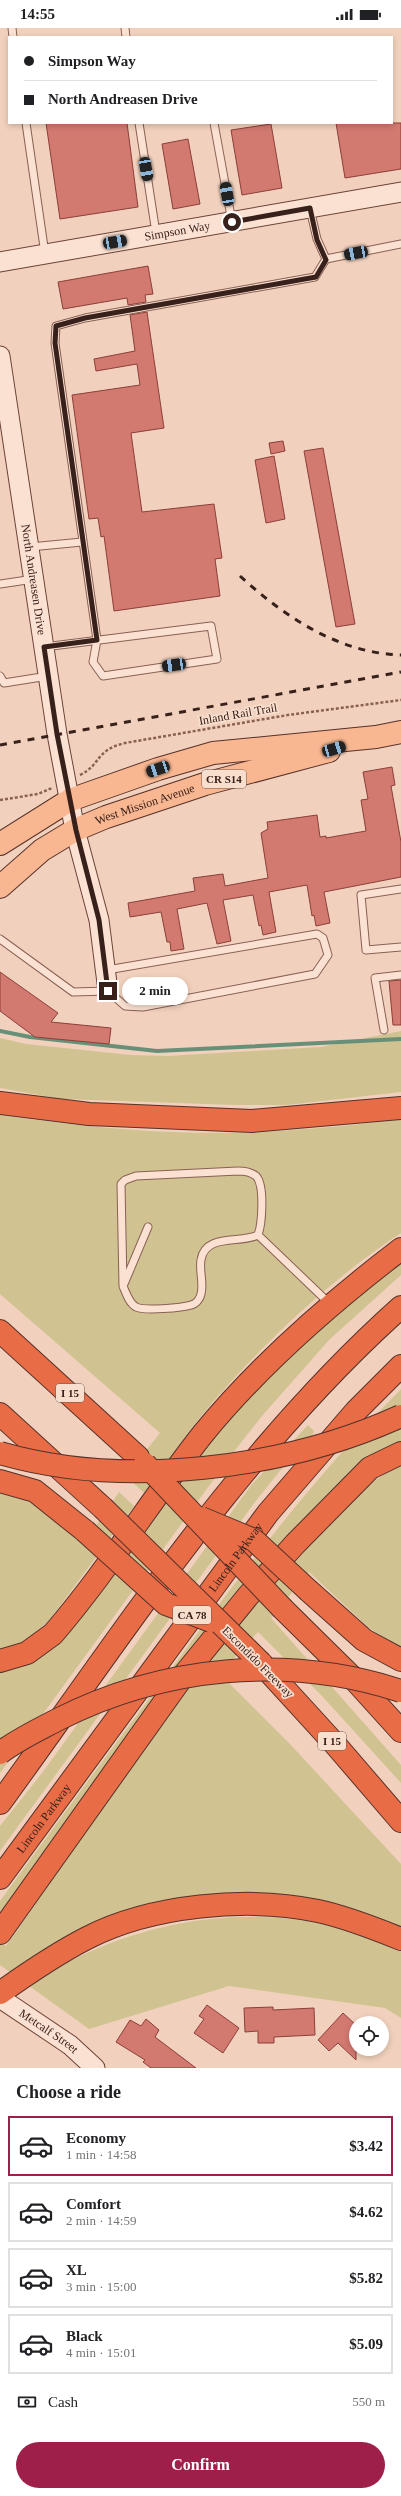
<!DOCTYPE html>
<meta charset="utf-8">
<style>
:root{--surface:#fff;--page:#f2f2f2;--text:#202124;--muted:#757577;--line:#e0e0e0;--accent:#9e204a}
body{margin:0;font-family:Georgia,serif;background:var(--page);color:var(--text);height:100vh;display:flex;flex-direction:column;font-size:15px;white-space:nowrap}
*{box-sizing:border-box;margin:0}
p{font-size:13px;color:var(--muted)}
.icon{flex:none;width:22px;height:22px;fill:none;stroke:currentColor;stroke-width:2;stroke-linecap:round;stroke-linejoin:round}
.map{position:relative;height:2040px;overflow:hidden}
.panel{display:flex;flex-direction:column;background:var(--surface);flex:1}
.panel>*{flex:none}
.banner{position:absolute;left:8px;top:8px;width:385px;height:88px;border-radius:0px;box-shadow:0 2px 6px #0003;display:grid;align-content:center;height:88px;padding:0 16px;background:var(--surface)}
.fabs{position:absolute;left:349px;top:1988px;display:grid;gap:8px}
.fabs a{display:grid;place-items:center;width:40px;height:40px;border-radius:50%;background:var(--surface);box-shadow:0 2px 6px #0003;font-size:20px}
.end{position:absolute;width:18px;height:18px;margin:-9px;border:5px solid #38201b;background:#fff;box-shadow:0 0 0 2px #fff}
.from{border-radius:50%}
.bubble{position:absolute;height:28px;border-radius:14px;background:var(--surface);box-shadow:0 2px 6px #0003;font-size:13px;font-weight:700;line-height:28px;text-align:center}
.car{position:absolute;width:12px;height:24px;margin:-12px -6px;border-radius:5px;box-shadow:0 0 3px 1px #0007;background:linear-gradient(#222 24%,#8ab4d8 0 40%,#222 0 76%,#8ab4d8 0 86%,#222 0)}
.banner b{display:flex;align-items:center;gap:14px;height:38px;font-size:15px}
.banner b+b{border-top:1px solid var(--line)}
.banner i{width:10px;height:10px;background:var(--text)}
ul{padding:0;list-style:none}
li{display:flex;align-items:center;gap:12px;height:60px;margin:0 8px 6px;padding:0 8px;border:2px solid var(--line);border-radius:0px}
li div{flex:1}
li b{display:block;font-size:15px}
li em{font-style:normal;font-weight:700}
li.on{border-color:var(--accent)}
li>.icon{width:36px;height:36px;stroke-width:1.5}
h2{padding:0 16px;font-size:18px;line-height:48px}
.pay{display:flex;align-items:center;gap:10px;height:44px;padding:0 16px;font-size:15px}
.pay p{margin-inline-start:auto}
.button{display:flex;gap:8px;margin-top:auto;padding:8px 16px}
.button a{flex:1;height:46px;border-radius:24px;background:var(--accent);color:#fff;font-size:16px;font-weight:700;line-height:46px;text-align:center}
.status{display:flex;justify-content:space-between;align-items:center;height:28px;padding:0 20px;background:var(--surface);direction:ltr}
.status svg{height:11px;fill:currentColor}
.map>svg:first-child{display:block}
.green{fill:#d0c391}
.lines{fill:none;stroke-linecap:round;stroke-linejoin:round}
.stream{stroke:#689079;stroke-width:4}
.building{fill:#d27970;stroke:#8b3f39}
.lane-casing{stroke:#8a6055;stroke-width:9}
.secondary-casing{stroke:#6c4238;stroke-width:21}
.primary-casing{stroke:#57312a;stroke-width:24}
.highway-casing{stroke:#57312a;stroke-width:24}
.path{stroke:#8a6055;stroke-width:2.5;stroke-dasharray:3 2;stroke-linecap:butt}
.lane{stroke:#fbe1d1;stroke-width:7}
.secondary{stroke:#fbe1d1;stroke-width:19}
.primary{stroke:#f8b791;stroke-width:22}
.highway{stroke:#e86d46;stroke-width:22}
.rail{stroke:#38201b;stroke-width:3;stroke-dasharray:7 7;stroke-linecap:butt}
.highway-bridge-casing{stroke:#57312a;stroke-width:24;stroke-linecap:butt}
.highway-bridge{stroke:#e86d46;stroke-width:22}
.route{stroke:#38201b;stroke-width:5}
.labels{text-anchor:middle;dominant-baseline:central;stroke-width:3.5;stroke-linejoin:round;paint-order:stroke}
.shield{fill:#f8decd;stroke:#725950;stroke-width:1}
.shield-label{font-size:11px;font-weight:bold;fill:#38201b}
.street-label{font-size:12px;fill:#38201b;stroke:#f8decd}
</style>
<div class="status"><b>14:55</b><svg viewBox="0 0 49 12"><path d="M0 12V9h3v3zM5 12V6h3v6zM10 12V3h3v9zM15 12V0h3v12zM26 1h20v11H26zM47 4h2v5h-2z"/></svg></div>
<div class="map">
<svg width="401" height="2040" viewBox="0 0 401 2040">
<rect width="100%" height="100%" fill="#f1d1bd"/>
<g class="green">
<polygon points="401,1003 401,1064 287,1077 235,1077 61,1071 0,1060 0,1010 26,1016 131,1027 168,1028 321,1019"/>
<path d="M 0,1087 C 50,1094 100,1100 150,1103 C 233,1108 319,1102 401,1091 L 401,1205 C 331,1251 267,1312 212,1375 C 188,1403 167,1435 144,1465 L 126,1448 L 160,1405 L 0,1266 Z"/>
<polygon points="401,1229 401,1247 329,1312 262,1388 236,1421 0,1745 0,1640 31,1633 52,1622 201,1422 293,1321"/>
<path d="M 401,1361 L 401,1414 L 377,1427 L 0,1890 L 0,1873 C 56,1796 112,1720 169,1644 C 241,1545 315,1448 401,1361 Z"/>
<polygon points="308,1397 314,1403 311,1411 279,1444 255,1474 0,1823 0,1798 42,1745 252,1456"/>
<path d="M 401,1436 L 401,1621 L 368,1599 L 309,1544 L 271,1590 L 401,1737 L 401,1755 L 322,1668 L 258,1604 L 227,1638 L 224,1650 L 290,1716 L 401,1836 L 401,1903 C 371,1895 340,1887 310,1879 C 296,1875 281,1870 266,1868 C 189,1860 91,1889 28,1934 L 47,1946 C 152,1883 289,1867 401,1923 L 401,1990 L 385,1980 L 229,1958 L 89,2001 L 0,1937 L 0,1914 L 6,1918 C 98,1788 184,1652 292,1535 C 324,1499 358,1459 401,1436 Z"/>
<polygon points="0,1462 29,1472 42,1481 84,1515 119,1464 134,1478 48,1594 20,1616 0,1622"/>
</g>
<g class="lines">
<polyline class="stream" points="0,1003 30,1009 157,1023 401,1011"/>
</g>
<g class="building">
<polygon points="46,95 127,95 138,179 60,191"/>
<polygon points="336,95 401,95 401,141 345,150"/>
<polygon points="271,96 282,160 242,167 231,102"/>
<polygon points="188,111 200,176 173,181 162,116"/>
<polygon points="148,238 153,266 145,267 146,274 128,277 127,270 63,281 58,254"/>
<polygon points="147,284 164,400 131,405 142,484 214,476 222,530 215,531 220,568 114,583 104,508 101,509 98,490 89,491 72,367 140,357 137,336 96,343 94,331 135,323 130,287"/>
<polygon points="283,413 285,423 271,426 269,415"/>
<polygon points="323,420 355,596 336,599 304,423"/>
<polygon points="274,428 285,491 266,495 255,432"/>
<polygon points="392,739 395,757 391,758 401,814 401,849 324,864 330,895 316,898 314,887 312,888 307,857 269,864 276,904 263,907 261,897 259,898 253,867 223,872 231,913 217,916 207,875 177,881 184,921 171,923 170,914 167,914 161,884 130,889 128,875 195,863 193,850 223,846 225,858 268,850 261,805 268,801 267,794 317,787 320,809 326,808 326,810 366,803 361,772 368,771 363,744"/>
<polygon points="0,944 58,985 51,994 111,1000 109,1016 35,1009 0,983"/>
<polygon points="401,952 401,997 393,997 389,953"/>
<polygon points="207,1977 239,2000 223,2025 194,2005 204,1991 199,1988"/>
<polygon points="273,1979 273,1982 314,1980 315,2007 274,2009 274,2015 258,2015 258,2003 245,2004 244,1980"/>
<polygon points="343,1985 356,1997 356,2032 338,2015 329,2023 318,2012"/>
<polygon points="146,1991 159,2002 155,2009 196,2040 151,2040 143,2034 145,2032 116,2014 130,1992 141,1998"/>
</g>
<g class="lines">
<defs>
<g id="lane">
<polyline points="12,0 13,9"/>
<polyline points="125,0 126,9"/>
<polyline points="26,95 45,226"/>
<polyline points="139,95 156,205"/>
<polyline points="214,95 232,194"/>
<polyline points="310,181 317,211 326,231 401,216"/>
<polyline points="30,519 82,514"/>
<polyline points="0,556 34,551"/>
<polyline points="44,619 211,598 217,631 103,648 93,634 97,612 55,315 56,298 85,290 315,249 326,231"/>
<polyline points="0,648 4,655 48,648"/>
<polyline points="401,861 361,867 366,922 401,919"/>
<polyline points="0,911 73,964 108,963 125,978 143,979 315,946 328,927 323,910 317,906 107,942"/>
<polyline points="384,1002 375,950 401,947"/>
<path d="M 238,1143 C 244,1143 251,1144 256,1148 C 265,1157 262,1196 258,1207 C 241,1216 205,1205 201,1232 C 199,1243 204,1255 201,1266 C 200,1271 196,1276 191,1277 C 182,1280 144,1283 136,1279 C 129,1275 126,1265 123,1258 L 121,1156 L 125,1152 L 136,1148 Z"/>
<polyline points="258,1207 329,1275"/>
<polyline points="124,1256 148,1199"/>
</g>
<g id="secondary">
<path id="s1" d="M 0,234 L 401,164"/>
<path id="s2" d="M 0,328 L 57,706 L 75,802 L 99,892 L 108,963"/>
<path id="s3" d="M 0,1970 L 70,2017 L 95,2040"/>
</g>
<g id="primary">
<polyline points="0,816 70,772 158,741 213,725 376,709 401,704"/>
<path id="s4" d="M 0,859 L 42,822 L 75,802 L 106,789 L 205,756 L 329,723"/>
</g>
<g id="highway">
<polyline points="0,1075 89,1086 252,1093 401,1080"/>
<polyline points="0,1303 138,1429"/>
<polyline points="0,1386 103,1480"/>
<polyline points="0,1453 35,1463 85,1503"/>
<polyline points="309,1563 364,1612 401,1632"/>
<polyline points="283,1581 353,1650 401,1703"/>
<path d="M 0,1633 L 27,1625 L 53,1606 C 107,1543 151,1472 202,1407 C 260,1336 329,1276 401,1221"/>
<polyline points="261,1635 334,1715 401,1793"/>
<path d="M 0,1775 C 125,1603 242,1421 401,1279"/>
<path id="s5" d="M 0,1850 L 268,1485 L 356,1383 L 401,1338"/>
<polyline points="0,1905 183,1648 248,1568 295,1516 370,1440 401,1425"/>
<path d="M 0,1965 C 28,1945 56,1926 87,1910 C 151,1877 248,1868 318,1883 C 346,1889 374,1900 401,1911"/>
</g>
</defs>
<use href="#lane" class="lane-casing"/>
<use href="#secondary" class="secondary-casing"/>
<use href="#primary" class="primary-casing"/>
<use href="#highway" class="highway-casing"/>
<g class="path">
<path d="M 80,747 C 101,737 95,722 125,715 L 288,687 L 401,672"/>
<polyline points="0,772 38,766 52,760"/>
</g>
<use href="#lane" class="lane"/>
<use href="#secondary" class="secondary"/>
<use href="#primary" class="primary"/>
<use href="#highway" class="highway"/>
<g class="rail">
<path d="M 240,548 C 285,589 338,625 401,627"/>
<polyline points="0,717 401,644"/>
</g>
<defs>
<g id="highway-bridge">
<path d="M 0,1425 C 124,1461 285,1441 401,1388"/>
<polyline points="145,1436 283,1581"/>
<polyline points="103,1480 261,1635"/>
<polyline points="201,1490 254,1512 309,1563"/>
<polyline points="85,1503 166,1576 211,1593"/>
<path d="M 0,1725 C 17,1712 38,1702 57,1692 C 163,1638 287,1626 401,1663"/>
</g>
</defs>
<use href="#highway-bridge" class="highway-bridge-casing"/>
<use href="#highway-bridge" class="highway-bridge"/>
</g>
<g class="lines">
<polyline class="route" points="108,963 99,892 76,802 57,706 44,619 97,612 55,315 56,298 85,290 316,249 326,232 317,212 310,180 232,194"/>
</g>
<g class="labels">
<g class="shield">
<rect x="202" y="742" width="44" height="18" rx="3"/>
<rect x="56" y="1356" width="28" height="18" rx="3"/>
<rect x="173" y="1578" width="38" height="18" rx="3"/>
<rect x="318" y="1704" width="28" height="18" rx="3"/>
</g>
<g class="shield-label">
<text x="224" y="751">CR S14</text>
<text x="70" y="1365">I 15</text>
<text x="192" y="1587">CA 78</text>
<text x="332" y="1713">I 15</text>
</g>
<g class="street-label">
<text stroke="none"><textPath href="#s1" startOffset="180">Simpson Way</textPath></text>
<text stroke="none"><textPath href="#s2" startOffset="226">North Andreasen Drive</textPath></text>
<text transform="translate(238 686) rotate(-10)">Inland Rail Trail</text>
<text stroke="none"><textPath href="#s4" startOffset="169">West Mission Avenue</textPath></text>
<text stroke="none"><textPath href="#s5" startOffset="398">Lincoln Parkway</textPath></text>
<text transform="translate(258 1634) rotate(45)">Escondido Freeway</text>
<text stroke="none"><textPath href="#s5" startOffset="74">Lincoln Parkway</textPath></text>
<text stroke="none"><textPath href="#s3" startOffset="59">Metcalf Street</textPath></text>
</g>
</g>
</svg>
<div class="fabs">
<a><svg class="icon" aria-label="locate" viewBox="0 0 24 24"><circle cx="12" cy="12" r="6"/><path d="M12 2v4M12 18v4M2 12h4M18 12h4"/></svg></a>
</div>
<i class="end from" style="left:232px;top:194px"></i>
<i class="end" style="left:108px;top:963px"></i>
<div class="bubble" style="left:122px;top:949px;width:66px">2 min</div>
<i class="car" style="left:146px;top:141px;rotate:170deg"></i>
<i class="car" style="left:227px;top:166px;rotate:350deg"></i>
<i class="car" style="left:115px;top:214px;rotate:80deg"></i>
<i class="car" style="left:356px;top:225px;rotate:259deg"></i>
<i class="car" style="left:174px;top:637px;rotate:262deg"></i>
<i class="car" style="left:334px;top:721px;rotate:74deg"></i>
<i class="car" style="left:158px;top:741px;rotate:251deg"></i>
<div class="banner">
<b><i class="from"></i>Simpson Way</b>
<b><i></i>North Andreasen Drive</b>
</div>
</div>
<section class="panel">
<h2>Choose a ride</h2>
<ul>
<li class="on"><svg class="icon" aria-label="car" viewBox="0 0 24 24"><path d="M5 17H2v-5l4-1 3-4h7l3 4 3 1v5h-3M9 17h6M6 11h13"/><circle cx="7" cy="17" r="2"/><circle cx="17" cy="17" r="2"/></svg><div><b>Economy</b><p>1 min · 14:58</p></div><em>$3.42</em></li>
<li><svg class="icon" aria-label="car" viewBox="0 0 24 24"><path d="M5 17H2v-5l4-1 3-4h7l3 4 3 1v5h-3M9 17h6M6 11h13"/><circle cx="7" cy="17" r="2"/><circle cx="17" cy="17" r="2"/></svg><div><b>Comfort</b><p>2 min · 14:59</p></div><em>$4.62</em></li>
<li><svg class="icon" aria-label="car" viewBox="0 0 24 24"><path d="M5 17H2v-5l4-1 3-4h7l3 4 3 1v5h-3M9 17h6M6 11h13"/><circle cx="7" cy="17" r="2"/><circle cx="17" cy="17" r="2"/></svg><div><b>XL</b><p>3 min · 15:00</p></div><em>$5.82</em></li>
<li><svg class="icon" aria-label="car" viewBox="0 0 24 24"><path d="M5 17H2v-5l4-1 3-4h7l3 4 3 1v5h-3M9 17h6M6 11h13"/><circle cx="7" cy="17" r="2"/><circle cx="17" cy="17" r="2"/></svg><div><b>Black</b><p>4 min · 15:01</p></div><em>$5.09</em></li>
</ul>
<div class="pay"><svg class="icon" aria-label="cash" viewBox="0 0 24 24"><path d="M3 7h18v10H3z"/><circle cx="12" cy="12" r="2"/></svg>Cash<p>550 m</p></div>
<div class="button"><a>Confirm</a></div>
</section>
